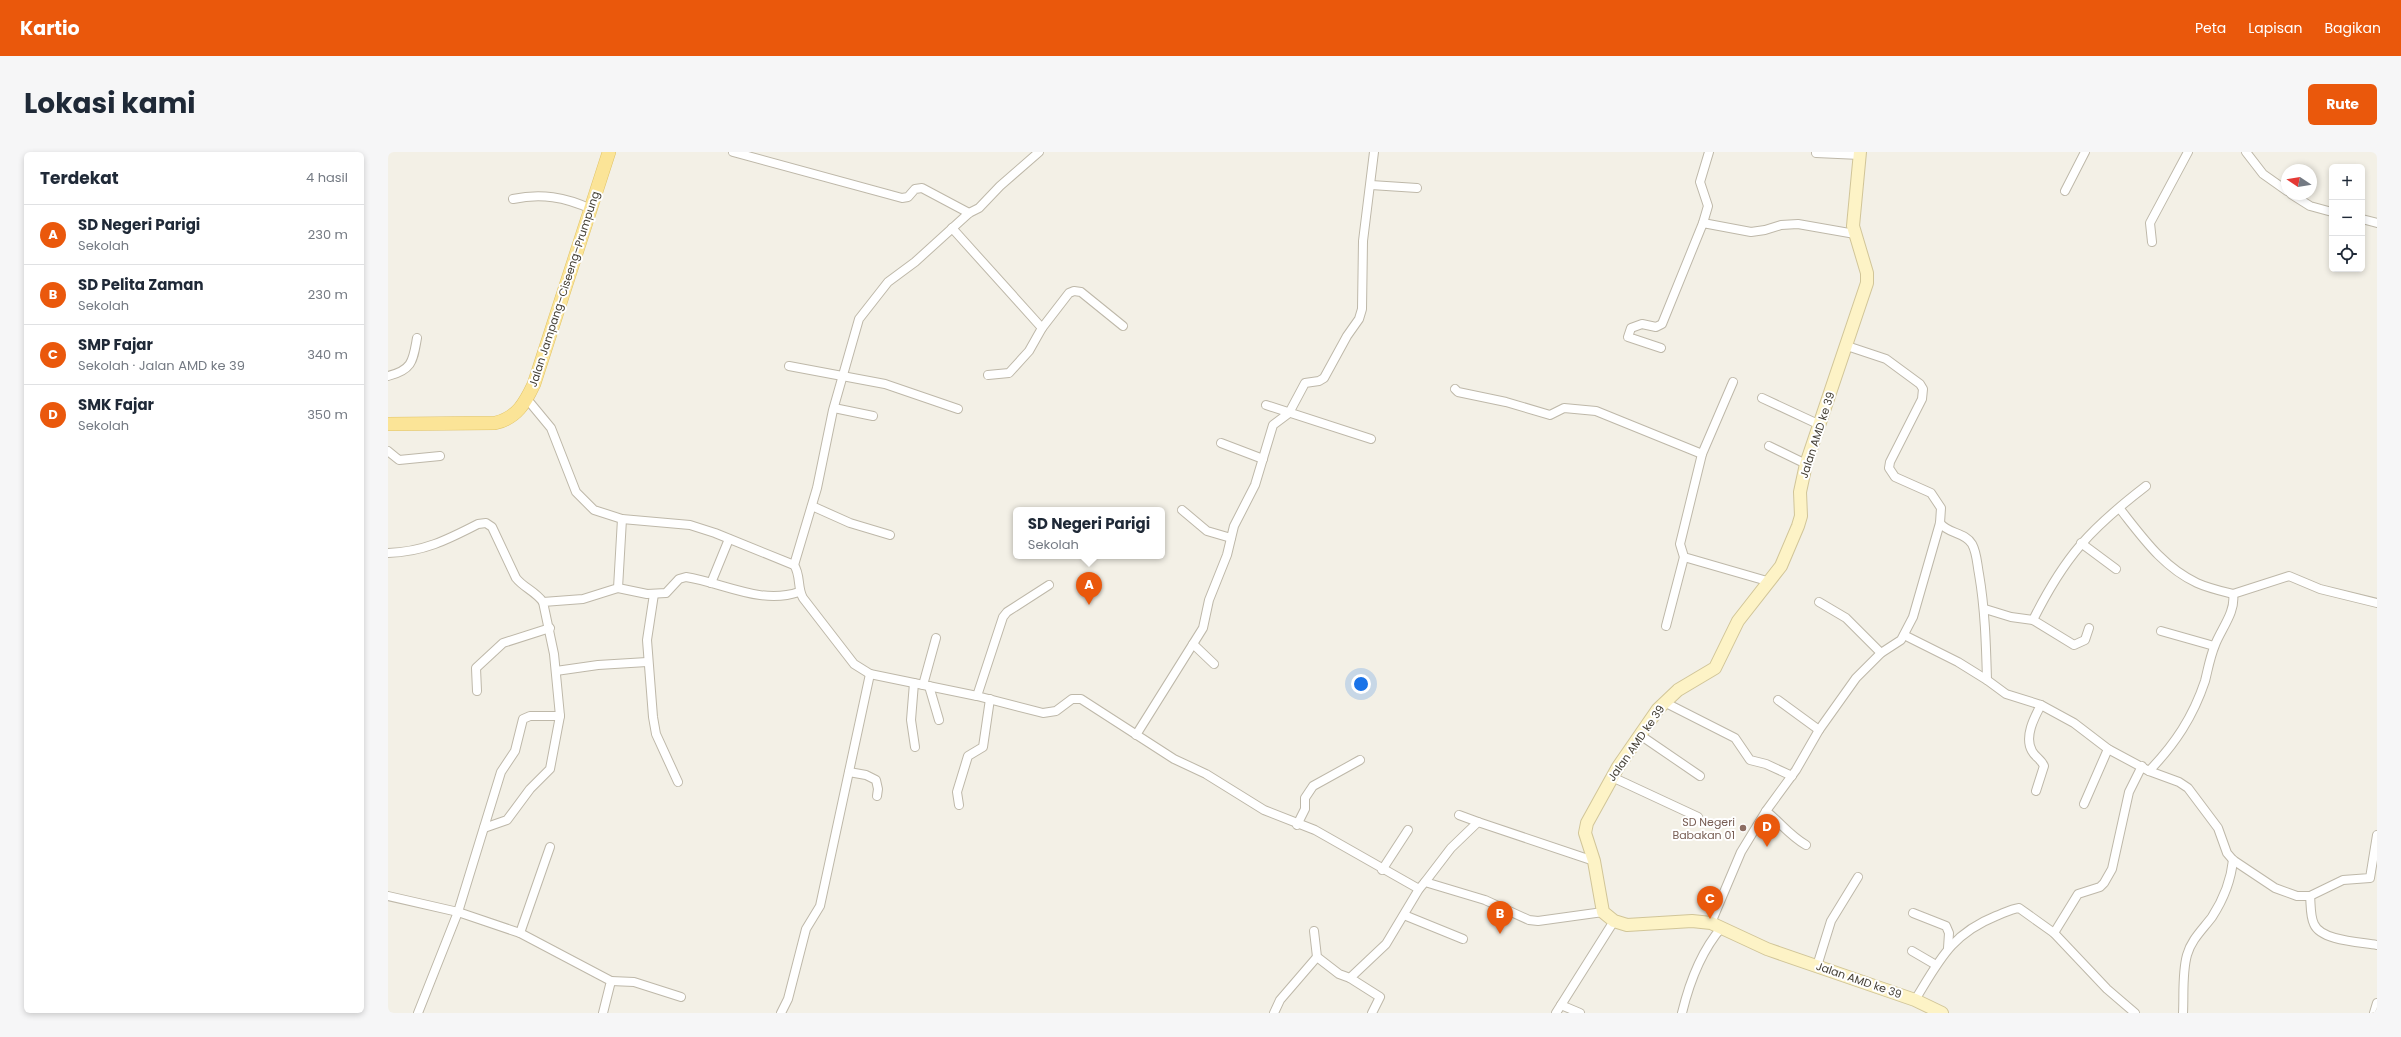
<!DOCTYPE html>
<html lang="id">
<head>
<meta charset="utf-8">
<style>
	:root { --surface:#fff; --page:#f6f6f7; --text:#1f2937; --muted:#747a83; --line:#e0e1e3; --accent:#ea580c }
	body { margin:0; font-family:Poppins,sans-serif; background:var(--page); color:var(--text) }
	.controls { position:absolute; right:12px; top:12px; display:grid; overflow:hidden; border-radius:6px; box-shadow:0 2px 6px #0003 }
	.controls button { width:36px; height:36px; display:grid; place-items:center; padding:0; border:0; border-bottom:1px solid var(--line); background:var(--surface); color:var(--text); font:20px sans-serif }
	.compass { position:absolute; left:1893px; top:12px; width:36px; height:36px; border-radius:50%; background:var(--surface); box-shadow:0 2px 6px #0003; rotate:282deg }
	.you { position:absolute; left:973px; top:532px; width:14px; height:14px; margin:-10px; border:3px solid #fff; border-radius:50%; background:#1a73e8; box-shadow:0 0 0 6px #1a73e833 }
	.badge { display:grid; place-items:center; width:26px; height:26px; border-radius:50%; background:var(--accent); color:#fff; font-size:13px; font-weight:700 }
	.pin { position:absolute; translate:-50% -33px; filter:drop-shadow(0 1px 2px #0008) }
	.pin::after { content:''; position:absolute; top:21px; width:14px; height:12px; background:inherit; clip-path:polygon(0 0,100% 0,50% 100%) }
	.popup { position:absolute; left:625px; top:355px; width:152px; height:52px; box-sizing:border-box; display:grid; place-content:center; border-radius:6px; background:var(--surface); filter:drop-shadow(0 1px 3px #0005); font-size:13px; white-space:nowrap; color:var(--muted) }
	.popup b { font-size:15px; color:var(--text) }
	.popup::after { content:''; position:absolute; left:50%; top:100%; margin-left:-8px; border:8px solid transparent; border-top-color:var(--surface) }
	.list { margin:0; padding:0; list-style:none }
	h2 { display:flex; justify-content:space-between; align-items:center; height:52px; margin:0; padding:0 16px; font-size:17px }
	h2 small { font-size:13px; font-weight:400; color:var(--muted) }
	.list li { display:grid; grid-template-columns:26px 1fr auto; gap:12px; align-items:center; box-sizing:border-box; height:60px; padding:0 16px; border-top:1px solid var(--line) }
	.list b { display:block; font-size:15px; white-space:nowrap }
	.list p { margin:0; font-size:13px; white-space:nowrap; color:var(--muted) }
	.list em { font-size:13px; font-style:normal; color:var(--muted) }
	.icon { flex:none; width:22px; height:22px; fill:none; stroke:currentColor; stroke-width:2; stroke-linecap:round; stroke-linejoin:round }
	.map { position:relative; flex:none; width:1989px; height:861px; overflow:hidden; border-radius:6px }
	header { display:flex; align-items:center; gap:24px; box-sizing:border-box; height:56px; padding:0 20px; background:var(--accent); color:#fff }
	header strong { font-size:19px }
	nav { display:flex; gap:22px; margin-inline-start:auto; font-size:14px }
	.intro { display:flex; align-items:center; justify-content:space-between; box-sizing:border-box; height:96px; padding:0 24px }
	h1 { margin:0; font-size:28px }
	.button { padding:10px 18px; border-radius:6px; background:var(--accent); color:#fff; font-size:14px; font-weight:700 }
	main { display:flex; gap:24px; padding:0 24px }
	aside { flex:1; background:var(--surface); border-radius:6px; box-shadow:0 2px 6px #0003 }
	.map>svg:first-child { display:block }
</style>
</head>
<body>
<header>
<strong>Kartio</strong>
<nav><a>Peta</a><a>Lapisan</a><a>Bagikan</a></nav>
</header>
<div class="intro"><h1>Lokasi kami</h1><a class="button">Rute</a></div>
<main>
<aside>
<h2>Terdekat<small>4 hasil</small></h2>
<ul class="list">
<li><span class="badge">A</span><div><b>SD Negeri Parigi</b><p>Sekolah</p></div><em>230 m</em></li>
<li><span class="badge">B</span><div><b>SD Pelita Zaman</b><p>Sekolah</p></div><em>230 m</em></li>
<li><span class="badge">C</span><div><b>SMP Fajar</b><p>Sekolah · Jalan AMD ke 39</p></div><em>340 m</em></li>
<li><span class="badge">D</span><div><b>SMK Fajar</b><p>Sekolah</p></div><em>350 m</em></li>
</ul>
</aside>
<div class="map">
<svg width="1989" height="861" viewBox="0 0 1989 861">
	<rect width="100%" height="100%" fill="#f3f0e6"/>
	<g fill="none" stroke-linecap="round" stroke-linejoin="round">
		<defs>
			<g id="street">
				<path d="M345 0 514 46 520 45 527 37 534 36 581 61"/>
				<path d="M1858 0 1875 22 1899 39"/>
				<path d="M1428 1 1472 3"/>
				<path d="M983 33 1029 36"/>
				<path d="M1677 39 1697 0"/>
				<path d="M1903 42 1922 54 1944 60"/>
				<path d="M125 47C153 41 177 45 203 57"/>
				<path d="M1974 67 1989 71"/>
				<path d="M1315 71 1320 54 1312 30 1321 0"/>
				<path d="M564 76 654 176 681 141 686 139 693 140 735 174"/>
				<path d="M1764 90 1762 71 1800 0"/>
				<path d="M1273 196 1240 185 1243 176 1254 172 1268 175 1274 172 1315 71 1363 80 1377 78 1393 73 1410 72 1467 82"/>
				<path d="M401 214 497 232 570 257"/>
				<path d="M600 223 621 221 641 199 654 176"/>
				<path d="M0 224C25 218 25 208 29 186"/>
				<path d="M1067 237 1070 240 1118 250 1162 263 1176 256 1208 259 1314 302 1292 392 1296 405 1379 429"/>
				<path d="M1374 246 1432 273"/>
				<path d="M139 247 163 276 188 340 206 358 234 367 302 373 327 381 406 413C413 423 409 436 415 446L466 512 482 522 589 544 655 561 668 559 684 547H693L786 607 818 622 876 658 927 678 1031 737 1037 730 1097 748 1141 768 1150 769 1215 760"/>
				<path d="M878 253 983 287"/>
				<path d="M446 256 485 264"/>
				<path d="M833 291 875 307"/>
				<path d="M1381 294 1418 312"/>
				<path d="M0 299 11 308 52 304"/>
				<path d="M1314 302 1345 230"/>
				<path d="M424 354 462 371 502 383"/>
				<path d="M1732 357C1755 386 1775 415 1809 431 1820 436 1833 439 1845 442 1848 460 1833 477 1827 493 1822 505 1820 517 1817 529 1805 565 1787 592 1761 619"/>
				<path d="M794 358 819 379 843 386"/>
				<path d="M1552 371C1560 382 1577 380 1584 392 1589 401 1589 412 1591 422 1597 457 1598 492 1599 528L1618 542 1653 553 1686 571 1720 597 1761 619 1791 630 1800 636 1830 676 1839 701 1845 708 1887 736 1909 744H1922L1955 728 1982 726 1989 683"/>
				<path d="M1693 391 1728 417"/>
				<path d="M0 401C35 400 59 388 90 372L98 371 104 375 128 426C136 436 147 439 155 450"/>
				<path d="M406 413 429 336 445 258 471 167 500 130 527 110 581 61 591 56 612 34 651 0"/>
				<path d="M323 431 341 387"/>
				<path d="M230 436 259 442 278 441 291 427 298 425C336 431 373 453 411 440"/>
				<path d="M266 442 259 488 265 565 268 582 290 630"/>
				<path d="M1845 442 1901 424 1932 437 1989 451"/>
				<path d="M1431 450 1458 466 1493 501"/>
				<path d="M1597 457 1623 465 1645 468 1686 493 1697 488 1701 476"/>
				<path d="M1645 468C1677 404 1702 377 1758 334"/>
				<path d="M1278 474 1296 405"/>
				<path d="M1773 479 1826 494"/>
				<path d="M1516 483 1570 510 1599 528"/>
				<path d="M805 492 826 512"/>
				<path d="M168 519 210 513 259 510"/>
				<path d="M526 531 523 568 527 595"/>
				<path d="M535 533 548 486"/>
				<path d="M541 534 551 568"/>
				<path d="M89 539 88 516 115 491 162 476"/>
				<path d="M589 544 615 465 619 460 661 433"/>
				<path d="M1390 548 1431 578"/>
				<path d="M1276 550 1347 586 1362 608 1378 612 1404 624"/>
				<path d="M748 583 815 476 821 448 839 403 846 374 867 333 885 273 901 261 917 231 931 229 936 226 959 184 971 167 974 157 975 89 986 0"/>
				<path d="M1252 583 1312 624"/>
				<path d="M461 620 478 623 488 628 490 637 489 644"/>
				<path d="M1224 625 1310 665"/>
				<path d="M1648 639 1656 614C1653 607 1647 605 1644 599 1636 585 1646 566 1653 553"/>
				<path d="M1696 652 1720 597"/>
				<path d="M571 653 569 640 580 604 595 595 602 547"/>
				<path d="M1378 659C1393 671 1401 683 1418 693"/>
				<path d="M1071 663 1090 670"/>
				<path d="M909 673 917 657V646L925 634 972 608"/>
				<path d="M96 676 119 668 142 637 162 617 172 564"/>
				<path d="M994 718 1020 678"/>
				<path d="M1037 730 1063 696 1090 670 1206 709"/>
				<path d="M0 744 70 760 132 781 223 829 215 861"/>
				<path d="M1922 744C1923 753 1922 764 1926 772 1933 789 1973 790 1989 793"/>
				<path d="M1525 761 1558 774 1561 781 1560 796"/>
				<path d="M1016 763 1075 787"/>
				<path d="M1323 771 1353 700 1378 659 1408 618 1431 578 1468 526 1493 501 1513 488 1525 465 1552 371 1553 356 1543 341 1507 325 1501 316 1502 310 1534 247 1535 237 1532 232 1498 207 1459 194"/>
				<path d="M926 779 929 805 951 822 962 826 998 792 1031 737"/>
				<path d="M132 781 162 695"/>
				<path d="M1666 781 1690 742 1712 735 1716 731 1724 717 1741 640 1754 614"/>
				<path d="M1524 799 1548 813"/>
				<path d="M1429 814 1443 769 1470 725"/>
				<path d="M962 826 992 845 984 861"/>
				<path d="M223 829 246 830 293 845"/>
				<path d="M1527 848C1551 809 1563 782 1608 764 1616 761 1623 757 1631 756L1666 781 1719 837 1747 861"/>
				<path d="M1173 853 1192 861"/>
				<path d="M30 861 70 760 113 620 127 599 135 567 142 564H172L166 502 155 450 195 447 230 436 234 367"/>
				<path d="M393 861 400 847 418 777 432 754 482 522"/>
				<path d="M886 861 892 848 929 805"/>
				<path d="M1168 861 1226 769"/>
				<path d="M1294 861C1301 832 1314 798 1334 775"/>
				<path d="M1795 861C1796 842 1794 821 1799 803 1803 788 1815 777 1824 765 1835 748 1843 729 1845 708"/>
				<path d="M1986 861 1989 851"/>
			</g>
			<path id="secondary" d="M1472 0 1465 74 1479 121V131L1418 312 1412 340 1413 364 1410 374 1393 414 1350 469 1327 516 1290 538 1270 557 1230 615 1199 671 1197 681 1206 709 1215 760 1226 769 1239 773 1304 769 1323 771 1379 797 1527 848 1554 861"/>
			<path id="primary" d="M0 272 107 271C129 266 137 251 146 232L221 0"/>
		</defs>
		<!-- street casing -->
		<use href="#street" stroke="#beb8a9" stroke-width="10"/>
		<!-- secondary casing -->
		<use href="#secondary" stroke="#d1c598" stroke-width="14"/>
		<!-- primary casing -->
		<use href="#primary" stroke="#e0c367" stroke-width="14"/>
		<!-- street -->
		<use href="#street" stroke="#fff" stroke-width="8"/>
		<!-- secondary -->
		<use href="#secondary" stroke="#fdf3c6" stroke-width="12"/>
		<!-- primary -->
		<use href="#primary" stroke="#fbe497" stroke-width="13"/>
	</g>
	<!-- markers -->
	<circle fill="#8d6e63" stroke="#fff" stroke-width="1.5" cx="1355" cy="676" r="4"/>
	<g text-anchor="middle" stroke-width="4" stroke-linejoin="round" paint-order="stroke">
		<!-- street labels -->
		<g font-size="11" fill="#454036" stroke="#fff">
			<text transform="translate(176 137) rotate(-72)" y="4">Jalan Jampang–Ciseeng–Prumpung</text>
			<text transform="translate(1429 283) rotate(-72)" y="4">Jalan AMD ke 39</text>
			<text transform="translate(1248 591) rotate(-55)" y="4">Jalan AMD ke 39</text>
			<text transform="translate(1471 828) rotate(19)" y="4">Jalan AMD ke 39</text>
		</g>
		<!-- education labels -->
		<g font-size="11" fill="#785e54" stroke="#fff" text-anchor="end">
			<text x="1347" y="674">SD Negeri<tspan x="1347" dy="13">Babakan 01</tspan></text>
		</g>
	</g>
</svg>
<div class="controls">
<button>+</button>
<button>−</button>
<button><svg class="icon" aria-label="locate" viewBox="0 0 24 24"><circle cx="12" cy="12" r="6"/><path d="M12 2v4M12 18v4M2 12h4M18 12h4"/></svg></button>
</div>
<svg class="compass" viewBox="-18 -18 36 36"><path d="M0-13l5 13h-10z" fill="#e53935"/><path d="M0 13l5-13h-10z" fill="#747a83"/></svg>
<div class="you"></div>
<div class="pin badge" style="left:701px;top:453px">A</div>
<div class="popup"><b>SD Negeri Parigi</b>Sekolah</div>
<div class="pin badge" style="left:1112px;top:782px">B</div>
<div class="pin badge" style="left:1322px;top:767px">C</div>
<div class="pin badge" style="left:1379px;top:695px">D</div>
</div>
</main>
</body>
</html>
